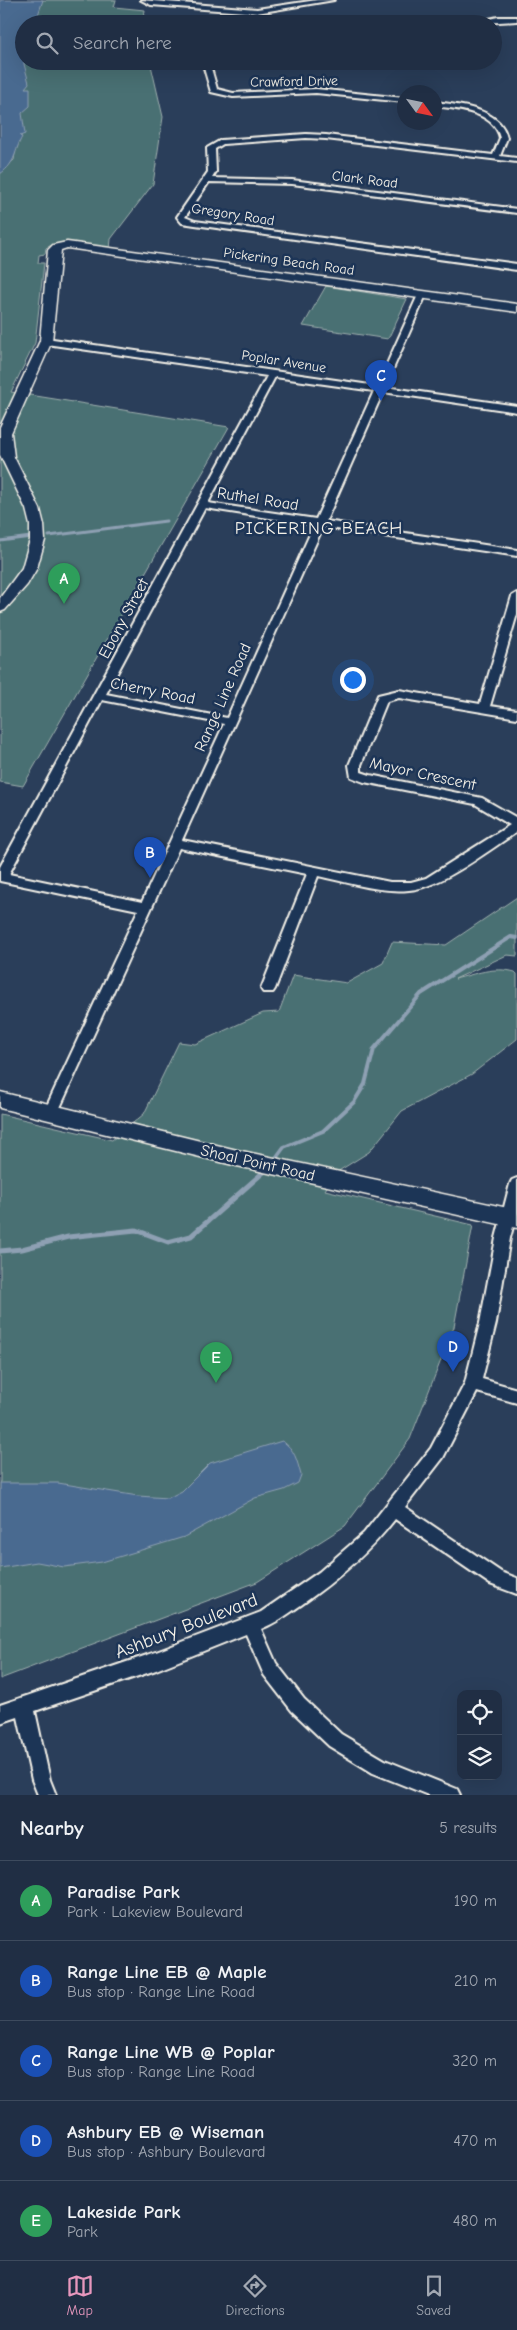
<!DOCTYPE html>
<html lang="en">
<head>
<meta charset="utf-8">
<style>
	:root { --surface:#202e44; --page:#2d3a4f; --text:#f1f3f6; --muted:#a2a8b2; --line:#3d4a5d; --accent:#e797bd }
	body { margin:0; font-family:"Comic Neue",sans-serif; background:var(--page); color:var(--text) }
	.controls { position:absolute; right:15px; bottom:15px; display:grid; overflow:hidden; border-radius:10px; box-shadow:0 5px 20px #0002 }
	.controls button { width:45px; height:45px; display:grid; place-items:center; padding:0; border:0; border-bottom:1px solid var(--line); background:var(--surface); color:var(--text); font:25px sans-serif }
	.compass { position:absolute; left:397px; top:85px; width:45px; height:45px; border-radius:50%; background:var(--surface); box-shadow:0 5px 20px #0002; rotate:123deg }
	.you { position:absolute; left:352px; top:679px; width:18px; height:18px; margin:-12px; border:4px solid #fff; border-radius:50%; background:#1a73e8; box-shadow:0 0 0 8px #1a73e833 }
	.badge { display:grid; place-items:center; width:32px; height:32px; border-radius:50%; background:var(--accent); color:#fff; font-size:16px; font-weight:700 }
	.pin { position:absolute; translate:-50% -41px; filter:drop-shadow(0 1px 2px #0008) }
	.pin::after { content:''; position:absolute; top:26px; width:18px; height:15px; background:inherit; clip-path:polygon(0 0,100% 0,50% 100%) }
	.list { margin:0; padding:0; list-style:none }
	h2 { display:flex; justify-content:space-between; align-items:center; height:65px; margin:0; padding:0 20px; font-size:21px }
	h2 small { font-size:16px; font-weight:400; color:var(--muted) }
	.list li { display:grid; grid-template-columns:32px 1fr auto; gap:15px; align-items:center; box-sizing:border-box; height:80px; padding:0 20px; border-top:1px solid var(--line) }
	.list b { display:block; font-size:19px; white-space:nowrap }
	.list p { margin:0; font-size:16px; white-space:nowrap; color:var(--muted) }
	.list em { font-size:16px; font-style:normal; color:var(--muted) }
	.icon { flex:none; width:28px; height:28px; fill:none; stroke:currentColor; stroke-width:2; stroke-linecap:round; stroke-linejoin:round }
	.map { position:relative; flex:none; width:517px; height:1795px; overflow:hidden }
	.search { position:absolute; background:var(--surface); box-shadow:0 5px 20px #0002; left:15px; right:15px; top:15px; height:55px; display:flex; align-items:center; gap:12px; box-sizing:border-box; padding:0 18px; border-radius:28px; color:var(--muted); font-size:19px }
	.sheet { height:465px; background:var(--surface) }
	nav { display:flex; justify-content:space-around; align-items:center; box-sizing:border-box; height:70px; border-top:1px solid var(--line); background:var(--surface); font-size:14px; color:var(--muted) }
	nav a { display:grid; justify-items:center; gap:2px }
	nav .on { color:var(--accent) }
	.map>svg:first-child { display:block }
</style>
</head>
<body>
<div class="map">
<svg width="517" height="1795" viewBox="0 0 517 1795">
	<rect width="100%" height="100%" fill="#2a3e5a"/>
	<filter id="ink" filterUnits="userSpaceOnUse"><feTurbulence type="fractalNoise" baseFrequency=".02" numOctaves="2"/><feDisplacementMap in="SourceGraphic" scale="10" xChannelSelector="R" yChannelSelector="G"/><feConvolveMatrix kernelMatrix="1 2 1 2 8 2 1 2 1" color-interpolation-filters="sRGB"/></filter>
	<g filter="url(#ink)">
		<!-- green -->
		<g fill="#4a7073" stroke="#9fb0ae">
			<path d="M41 0H116L114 7 145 10 143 24H31Z"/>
			<path d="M24 61H150L163 117 153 184 111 239 110 249C90 246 64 237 46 248L45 254 39 255 38 263H44L35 343 11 392 229 427 23 786 0 782V171L14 160 20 118Z"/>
			<path d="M326 286 407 299 388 339 303 326Z"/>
			<path d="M517 897V956L507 955 455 979C475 974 494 966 515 972L517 974V1039L472 1074 402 1111 369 1152 337 1172 325 1190 473 1225 454 1327 410 1439 345 1526 257 1582 0 1679V1114L112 1140 144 1114 179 1042 195 1044 263 1013 279 1012 293 975 347 983 383 963 392 942 446 945Z"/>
		</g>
		<!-- water -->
		<g fill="#4a6a90" stroke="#8ea0b3">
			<path d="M0 0H43L35 24H24V64L29 83 25 88H30V106L22 113 25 134 20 136 22 137C14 151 17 162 0 174Z"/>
			<path d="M282 1441C295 1449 297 1461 301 1475L298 1483 284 1490 255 1498 184 1537 102 1562 64 1567 37 1562 0 1568V1483H58L138 1496 168 1498 182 1491 210 1463Z"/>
		</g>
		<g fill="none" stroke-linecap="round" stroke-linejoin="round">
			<!-- stream-far2 -->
			<g stroke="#8ea0b3" stroke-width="3">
				<path d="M49 536 166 521"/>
				<path d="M0 541 31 537"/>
			</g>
			<!-- stream-far1 -->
			<path stroke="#8ea0b3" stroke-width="4" d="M273 1162 284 1147 323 1131 354 1102 365 1084 374 1049 421 994 511 937 517 938"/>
			<!-- stream -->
			<path stroke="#8ea0b3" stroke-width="5" d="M0 1251 22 1249 68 1237 136 1230 168 1242 191 1236 267 1169"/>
			<defs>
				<g id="street">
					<path d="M141 0 257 9 317 0H334L257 13 151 5Z"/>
					<path d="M498 17H517V21L466 24Z"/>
					<path d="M202 61H209L217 89 233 93 316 89 404 98V102L316 93 233 97 211 92Z"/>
					<path d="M434 102C459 105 501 108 507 138L500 156 517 158V162L326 139 306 138 223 144 215 149 216 172 212 178 292 180 517 209V213L292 184 209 182 185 217 195 221 517 264V270L195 225 182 223 177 217 208 172 207 148 221 140 306 134 326 135 493 155 500 138C494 111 457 109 434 106Z"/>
					<path d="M422 292 426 295 385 387 517 406V412L383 392 326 521 517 550V556L323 527 182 840 390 882H411L426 878 510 825 475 804 364 782 351 777 349 765 378 695 399 690 480 704 512 596 517 593V614L490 706 517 710V718L399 698 387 701 361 765V772L370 775 482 798 517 818V832C490 849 441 888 409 890 380 893 347 882 318 876L275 989 273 992H263L261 989 307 874 179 848 58 1112 56 1116 51 1118 46 1116 44 1112 138 910 0 881V867L267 376 46 344 42 341 46 338 377 386 418 295ZM275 377 374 391 316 519 208 503ZM205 508 314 525 227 718 106 694ZM102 700 224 724 142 902 9 874Z"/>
					<path d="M517 1178V1212L510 1238 496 1323 482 1379 517 1389V1403L477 1392 443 1458 405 1507 501 1572 517 1578V1594L490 1584 395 1519C368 1554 337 1580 301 1605 288 1614 276 1623 261 1629L276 1663 304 1699 341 1734 385 1760 457 1789 460 1795H428L373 1773 329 1746 292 1711 264 1675 246 1634 156 1670 35 1711 50 1780 56 1795H38L32 1780 18 1717 0 1723V1705L156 1652 261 1612 319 1572 364 1533 431 1448 465 1383 480 1323 496 1238 510 1184 512 1180Z"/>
				</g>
				<g id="secondary">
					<path d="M67 242 517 304V312L67 248 61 250 52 341 11 433 14 457 40 509 44 525 45 540 37 568 27 585 5 610 0 612V598L22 568 30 540V525L26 509 0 455V427L40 341 48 250 53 245Z"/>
					<path d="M0 1092 237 1150 517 1210V1228L237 1166 0 1108Z"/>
				</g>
			</defs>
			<!-- street casing -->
			<use href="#street" stroke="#f4f1e8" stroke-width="4"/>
			<!-- secondary casing -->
			<use href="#secondary" stroke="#f4f1e8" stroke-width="3"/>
			<!-- street -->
			<use href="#street" fill="#1d3557" fill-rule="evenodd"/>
			<!-- secondary -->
			<use href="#secondary" fill="#1d3557" fill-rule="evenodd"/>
		</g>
	</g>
	<g text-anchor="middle" stroke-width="5" stroke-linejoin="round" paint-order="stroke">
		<!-- far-street labels -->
		<g font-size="14" fill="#f4f1e8" stroke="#1d3557">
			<text transform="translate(294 81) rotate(-1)" y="5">Crawford Drive</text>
			<text transform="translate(365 179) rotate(7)" y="5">Clark Road</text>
			<text transform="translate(233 214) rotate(9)" y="5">Gregory Road</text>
			<text transform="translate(289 261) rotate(8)" y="5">Pickering Beach Road</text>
			<text transform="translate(284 361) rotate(9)" y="5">Poplar Avenue</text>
		</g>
		<!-- street labels -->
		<g font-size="16" fill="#f4f1e8" stroke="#1d3557">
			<text transform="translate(258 498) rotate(9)" y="6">Ruthel Road</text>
			<text transform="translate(123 618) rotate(-62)" y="6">Ebony Street</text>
			<text transform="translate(153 690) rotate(11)" y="6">Cherry Road</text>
			<text transform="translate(222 697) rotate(-66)" y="6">Range Line Road</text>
			<text transform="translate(423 773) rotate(12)" y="6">Mayor Crescent</text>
			<text transform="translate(258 1162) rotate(13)" y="6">Shoal Point Road</text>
		</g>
		<!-- neighbourhood labels -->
		<g font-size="18" letter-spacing="1" fill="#f4f1e8" stroke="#1d3557">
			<text x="319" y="534">PICKERING BEACH</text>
		</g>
		<!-- near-street labels -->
		<g font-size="19" fill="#f4f1e8" stroke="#1d3557">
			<text transform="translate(186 1625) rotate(-21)" y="7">Ashbury Boulevard</text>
		</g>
	</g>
</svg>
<div class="controls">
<button><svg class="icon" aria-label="locate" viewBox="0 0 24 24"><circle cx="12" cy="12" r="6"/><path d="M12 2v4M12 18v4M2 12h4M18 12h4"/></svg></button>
<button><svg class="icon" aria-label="layers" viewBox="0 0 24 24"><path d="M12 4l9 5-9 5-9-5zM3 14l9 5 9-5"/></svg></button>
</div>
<svg class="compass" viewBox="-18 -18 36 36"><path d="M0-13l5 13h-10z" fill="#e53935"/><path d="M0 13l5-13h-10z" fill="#a2a8b2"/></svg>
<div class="you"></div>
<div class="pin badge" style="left:64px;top:604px;background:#2e9e5b">A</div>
<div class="pin badge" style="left:150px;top:878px;background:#1a4fb4">B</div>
<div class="pin badge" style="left:381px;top:401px;background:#1a4fb4">C</div>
<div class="pin badge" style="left:453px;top:1372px;background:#1a4fb4">D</div>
<div class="pin badge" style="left:216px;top:1383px;background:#2e9e5b">E</div>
<div class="search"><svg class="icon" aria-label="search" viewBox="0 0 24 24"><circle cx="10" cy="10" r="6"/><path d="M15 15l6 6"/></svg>Search here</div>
</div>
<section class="sheet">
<h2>Nearby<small>5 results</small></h2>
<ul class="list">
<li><span class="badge" style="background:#2e9e5b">A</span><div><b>Paradise Park</b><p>Park · Lakeview Boulevard</p></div><em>190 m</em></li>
<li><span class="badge" style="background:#1a4fb4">B</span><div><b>Range Line EB @ Maple</b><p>Bus stop · Range Line Road</p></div><em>210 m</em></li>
<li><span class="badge" style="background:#1a4fb4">C</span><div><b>Range Line WB @ Poplar</b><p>Bus stop · Range Line Road</p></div><em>320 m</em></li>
<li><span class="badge" style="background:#1a4fb4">D</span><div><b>Ashbury EB @ Wiseman</b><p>Bus stop · Ashbury Boulevard</p></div><em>470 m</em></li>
<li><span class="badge" style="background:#2e9e5b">E</span><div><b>Lakeside Park</b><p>Park</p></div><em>480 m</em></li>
</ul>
</section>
<nav>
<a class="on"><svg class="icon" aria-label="map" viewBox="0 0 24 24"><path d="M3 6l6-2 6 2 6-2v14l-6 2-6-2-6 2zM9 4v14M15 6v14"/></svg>Map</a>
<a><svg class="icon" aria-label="directions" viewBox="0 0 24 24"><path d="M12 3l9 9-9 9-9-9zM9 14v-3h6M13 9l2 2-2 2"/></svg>Directions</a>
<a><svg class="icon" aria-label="saved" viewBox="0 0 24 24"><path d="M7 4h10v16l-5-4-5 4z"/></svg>Saved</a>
</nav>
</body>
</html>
